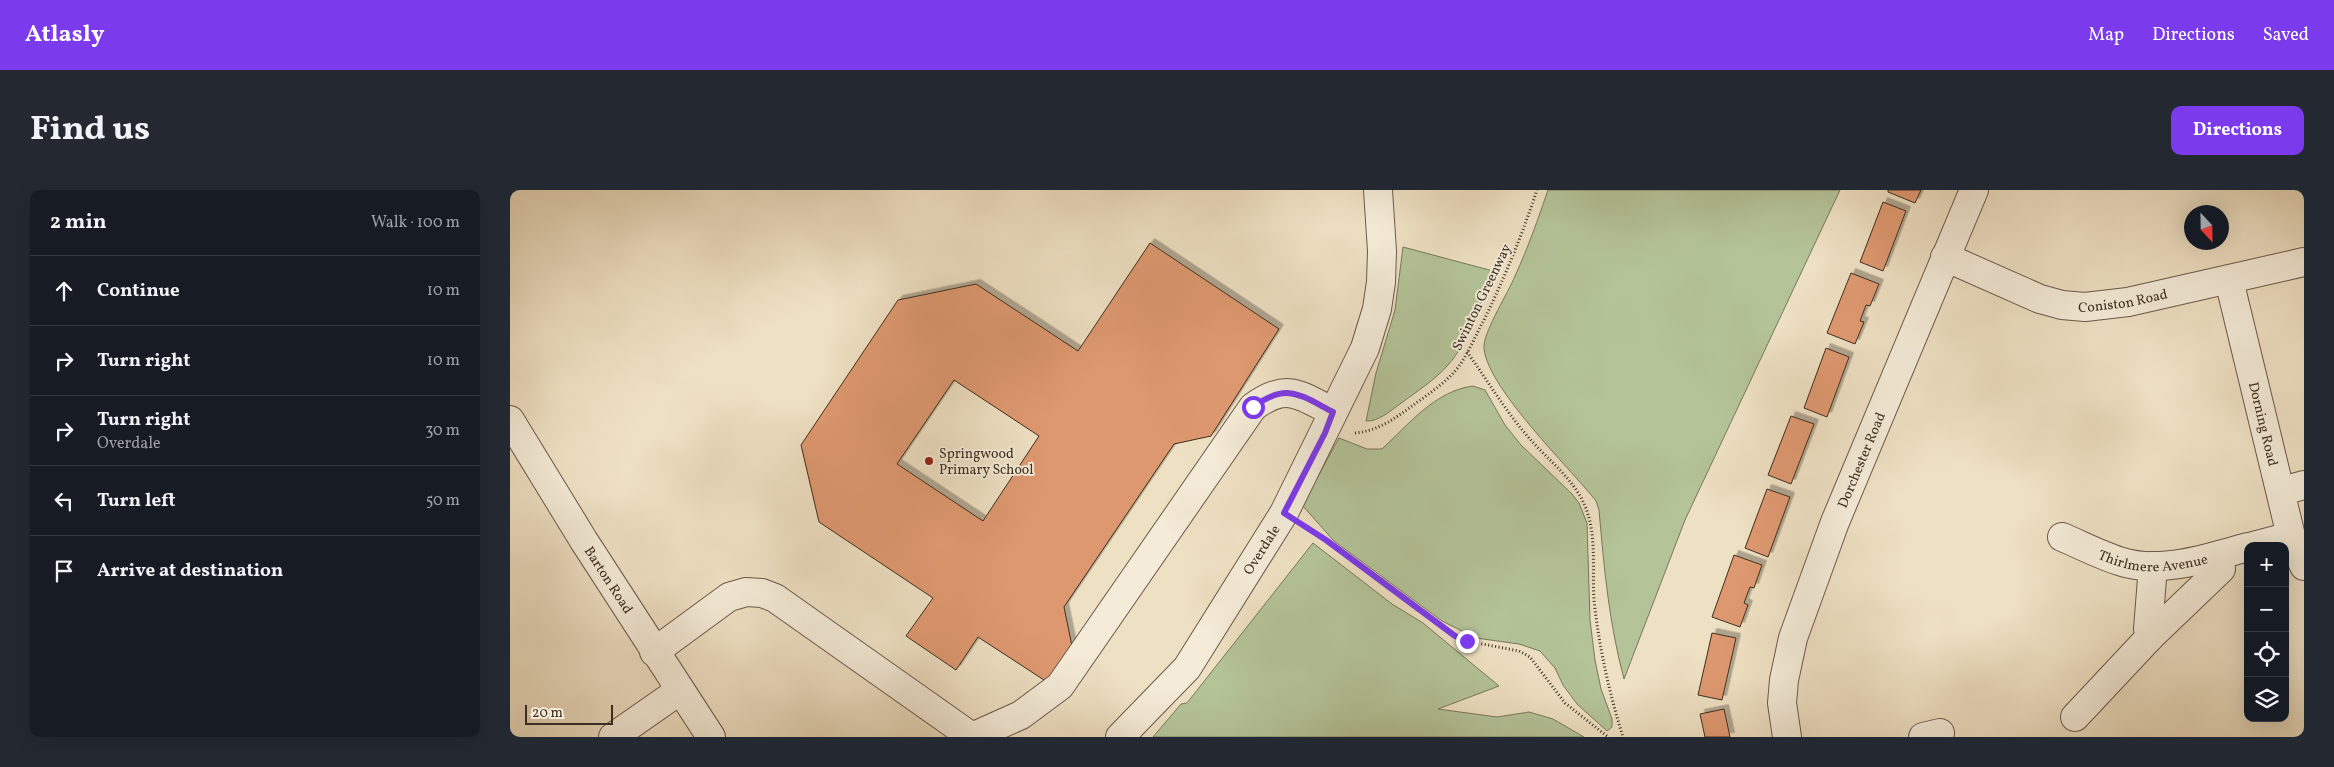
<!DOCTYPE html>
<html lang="en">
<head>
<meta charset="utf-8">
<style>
	:root { --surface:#171b24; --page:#242831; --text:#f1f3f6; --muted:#9ea1a6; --line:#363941; --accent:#7c3aed }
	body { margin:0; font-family:Vollkorn,serif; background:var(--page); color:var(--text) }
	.controls { position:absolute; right:15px; bottom:15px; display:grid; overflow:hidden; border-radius:10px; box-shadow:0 5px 20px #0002 }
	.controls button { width:45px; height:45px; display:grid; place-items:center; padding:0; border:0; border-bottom:1px solid var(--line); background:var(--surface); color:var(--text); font:25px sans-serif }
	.compass { position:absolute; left:1674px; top:15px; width:45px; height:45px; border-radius:50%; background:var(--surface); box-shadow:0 5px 20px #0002; rotate:158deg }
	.scale { position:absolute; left:15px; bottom:12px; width:88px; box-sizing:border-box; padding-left:5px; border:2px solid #3e2e21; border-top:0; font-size:14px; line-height:18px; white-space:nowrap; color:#3e2e21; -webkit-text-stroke:4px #f4ebd8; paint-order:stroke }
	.stop { position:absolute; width:15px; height:15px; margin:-11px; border:4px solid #7c3aed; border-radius:50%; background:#fff }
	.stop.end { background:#7c3aed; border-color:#fff; box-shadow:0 1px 5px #0008 }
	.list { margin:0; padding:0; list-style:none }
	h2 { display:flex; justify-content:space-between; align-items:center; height:65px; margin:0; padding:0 20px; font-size:21px }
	h2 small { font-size:16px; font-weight:400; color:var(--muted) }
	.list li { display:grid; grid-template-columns:32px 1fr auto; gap:15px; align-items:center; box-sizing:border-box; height:70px; padding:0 20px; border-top:1px solid var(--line) }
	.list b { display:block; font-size:19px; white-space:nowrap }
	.list p { margin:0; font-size:16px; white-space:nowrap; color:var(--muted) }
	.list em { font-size:16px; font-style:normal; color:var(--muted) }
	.icon { flex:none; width:28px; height:28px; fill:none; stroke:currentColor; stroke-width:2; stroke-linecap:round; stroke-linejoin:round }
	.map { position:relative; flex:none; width:1794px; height:547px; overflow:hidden; border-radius:10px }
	header { display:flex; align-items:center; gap:30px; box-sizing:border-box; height:70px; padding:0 25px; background:var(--accent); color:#fff }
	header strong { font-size:24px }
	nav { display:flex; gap:28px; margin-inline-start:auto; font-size:18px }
	.intro { display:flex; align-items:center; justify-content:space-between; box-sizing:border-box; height:120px; padding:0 30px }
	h1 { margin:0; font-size:35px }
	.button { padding:12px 22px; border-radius:10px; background:var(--accent); color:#fff; font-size:18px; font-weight:700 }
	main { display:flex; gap:30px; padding:0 30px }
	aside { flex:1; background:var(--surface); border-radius:10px; box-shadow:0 5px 20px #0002 }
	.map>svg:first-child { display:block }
</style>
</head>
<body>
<header>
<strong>Atlasly</strong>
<nav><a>Map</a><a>Directions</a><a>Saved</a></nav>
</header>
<div class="intro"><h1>Find us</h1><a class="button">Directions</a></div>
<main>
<aside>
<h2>2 min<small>Walk · 100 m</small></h2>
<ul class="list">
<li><svg class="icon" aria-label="ahead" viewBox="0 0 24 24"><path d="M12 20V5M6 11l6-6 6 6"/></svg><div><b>Continue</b></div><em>10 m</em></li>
<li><svg class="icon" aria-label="right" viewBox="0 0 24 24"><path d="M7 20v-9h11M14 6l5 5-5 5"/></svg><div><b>Turn right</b></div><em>10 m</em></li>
<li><svg class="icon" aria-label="right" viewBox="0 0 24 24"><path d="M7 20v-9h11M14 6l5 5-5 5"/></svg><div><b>Turn right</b><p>Overdale</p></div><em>30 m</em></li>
<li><svg class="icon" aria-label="left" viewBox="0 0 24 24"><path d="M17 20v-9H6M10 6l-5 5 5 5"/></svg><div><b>Turn left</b></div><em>50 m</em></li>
<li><svg class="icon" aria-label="arrive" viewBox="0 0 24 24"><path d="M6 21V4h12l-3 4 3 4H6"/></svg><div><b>Arrive at destination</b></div></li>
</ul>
</aside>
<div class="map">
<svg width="1794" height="547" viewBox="0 0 1794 547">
	<defs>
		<filter id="shadow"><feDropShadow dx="4.5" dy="-4.5" stdDeviation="0" flood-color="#0004"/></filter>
	</defs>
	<rect width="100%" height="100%" fill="#eee0c3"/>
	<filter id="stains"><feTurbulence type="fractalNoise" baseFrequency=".004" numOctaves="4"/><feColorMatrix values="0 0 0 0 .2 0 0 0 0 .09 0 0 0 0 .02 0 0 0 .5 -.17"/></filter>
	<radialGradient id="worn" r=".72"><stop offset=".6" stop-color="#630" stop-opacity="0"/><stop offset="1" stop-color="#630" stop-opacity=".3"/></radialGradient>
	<!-- green -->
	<g fill="#b4c398" stroke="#79785c">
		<path d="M1038 0H1330L1175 330 1114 489C1099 433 1094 378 1089 320L1086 311C1061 279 972 193 974 155 976 138 998 103 1005 86 1018 58 1028 29 1038 0Z"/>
		<path d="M893 57 983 81C971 110 959 152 938 175 925 190 906 202 890 214 880 221 868 232 856 231L866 183 885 120Z"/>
		<path d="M963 196 975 200 995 235 1011 255 1062 304 1069 313 1077 333 1080 430 1085 470 1091 499 1102 529V537L1097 541 1067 514 1053 495 1045 478 1030 461 1009 454 966 448 932 431 824 351 792 315 829 248 857 259H872C899 234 925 201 963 196Z"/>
		<path d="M803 353 882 414 913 433 989 496 928 519 987 527 1019 522 1043 529 1074 547H643L671 514 677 513Z"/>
	</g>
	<!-- building -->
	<g fill="#de9870" stroke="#3e2e21" fill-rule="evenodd" filter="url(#shadow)">
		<path d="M1378 0H1411L1405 13 1378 2Z"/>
		<path d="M1373 12 1396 21 1373 81 1350 72Z"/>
		<path d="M640 53 769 139 701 246 664 254 554 417 562 456 537 492 468 447 446 480 396 446 423 408 309 332 291 255 388 110 466 94 568 161ZM444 190 529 246 473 331 387 274Z"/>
		<path d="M1341 83 1369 94 1360 116 1356 115 1350 131 1354 132 1345 154 1317 143Z"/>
		<path d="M1316 158 1339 167 1317 227 1294 218Z"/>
		<path d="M1281 226 1304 234 1281 294 1258 285Z"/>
		<path d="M1257 299 1280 307 1258 367 1235 358Z"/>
		<path d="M1224 365 1252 375 1244 398 1240 397 1234 413 1238 415 1230 437 1202 427Z"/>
		<path d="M1202 443 1226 448 1212 510 1188 505Z"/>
		<path d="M1214 519 1220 547H1195L1190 524Z"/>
	</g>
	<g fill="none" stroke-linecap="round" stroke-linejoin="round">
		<defs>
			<g id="minor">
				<path id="s1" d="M1435 67 1530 109 1552 115 1575 117 1618 112 1794 72"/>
				<path id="s2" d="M1719 90 1781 346 1794 376"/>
				<path id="s3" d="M0 230 74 351 201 547"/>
				<path d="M1772 301 1794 295"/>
				<path id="s4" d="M1552 347C1571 355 1590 365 1609 371 1650 385 1697 368 1738 357"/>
				<path d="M1743 356 1781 346"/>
				<path d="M1640 447 1638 439 1643 376"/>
				<path d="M144 462 219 407 236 402 252 403 265 408 462 547"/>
				<path d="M1565 527 1640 447 1711 379 1709 365"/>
				<path d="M103 547 169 501"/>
				<path d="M462 547 511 525 550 496 743 217C777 192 790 205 823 222"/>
				<path id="s5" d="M610 547 677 478 774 323 855 158 867 119 871 92 872 61 868 0"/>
				<path id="s6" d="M1277 547 1272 513 1274 490 1283 448 1325 332 1464 0"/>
				<path d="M1413 547 1430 543"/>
			</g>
		</defs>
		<!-- minor casing -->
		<use href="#minor" stroke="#6a5a4a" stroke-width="30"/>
		<!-- path -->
		<g stroke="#3e2e21" stroke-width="3" stroke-dasharray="1 2.5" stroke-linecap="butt">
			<path d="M957 162C978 191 996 222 1020 249 1038 270 1064 289 1075 316 1087 345 1082 378 1084 410 1089 457 1099 502 1113 547"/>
			<path d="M845 243C868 241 884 229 902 216 917 205 934 194 946 180 958 165 965 146 974 130 995 87 1012 45 1027 0"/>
			<path d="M798 338 945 446 957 451 1009 461 1020 467 1055 513 1098 547"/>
		</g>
		<!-- minor -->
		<use href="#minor" stroke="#f4ebd8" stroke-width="28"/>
	</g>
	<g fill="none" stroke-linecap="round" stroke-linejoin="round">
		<!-- route -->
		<path stroke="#7c3aed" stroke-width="6" d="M743 217C777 192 790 205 823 222L815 243 774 323 816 350 945 446 957 451"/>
	</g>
	<!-- markers -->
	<circle fill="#8f2418" stroke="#f4ebd8" stroke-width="2" cx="419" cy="271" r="5"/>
	<g text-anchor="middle" stroke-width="4" stroke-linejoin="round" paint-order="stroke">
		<!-- street labels -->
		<g font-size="14" fill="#3e2e21" stroke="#f4ebd8">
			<text transform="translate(971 107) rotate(-64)" y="5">Swinton Greenway</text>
			<text dy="5" stroke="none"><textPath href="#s1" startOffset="188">Coniston Road</textPath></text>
			<text dy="5" stroke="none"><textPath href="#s2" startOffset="148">Dorning Road</textPath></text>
			<text dy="5" stroke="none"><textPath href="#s6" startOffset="291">Dorchester Road</textPath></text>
			<text dy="5" stroke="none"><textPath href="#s5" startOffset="236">Overdale</textPath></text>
			<text dy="5" stroke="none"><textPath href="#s4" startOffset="96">Thirlmere Avenue</textPath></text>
			<text dy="5" stroke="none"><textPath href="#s3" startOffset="188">Barton Road</textPath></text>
		</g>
		<!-- poi labels -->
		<g font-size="14" fill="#3e2e21" stroke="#f4ebd8" text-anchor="start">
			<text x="429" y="268">Springwood<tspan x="429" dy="16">Primary School</tspan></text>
		</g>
	</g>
	<rect width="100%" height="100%" filter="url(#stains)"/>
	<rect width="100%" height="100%" fill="url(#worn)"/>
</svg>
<div class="controls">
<button>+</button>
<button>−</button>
<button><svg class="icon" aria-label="locate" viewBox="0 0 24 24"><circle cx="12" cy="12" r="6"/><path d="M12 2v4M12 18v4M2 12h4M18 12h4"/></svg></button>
<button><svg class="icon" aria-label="layers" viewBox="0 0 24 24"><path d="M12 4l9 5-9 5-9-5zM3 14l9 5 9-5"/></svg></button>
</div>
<svg class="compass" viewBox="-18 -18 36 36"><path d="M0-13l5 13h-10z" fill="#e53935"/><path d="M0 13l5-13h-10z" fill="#9ea1a6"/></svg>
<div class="scale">20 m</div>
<div class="stop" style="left:743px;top:217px"></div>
<div class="stop end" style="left:957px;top:451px"></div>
</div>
</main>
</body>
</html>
